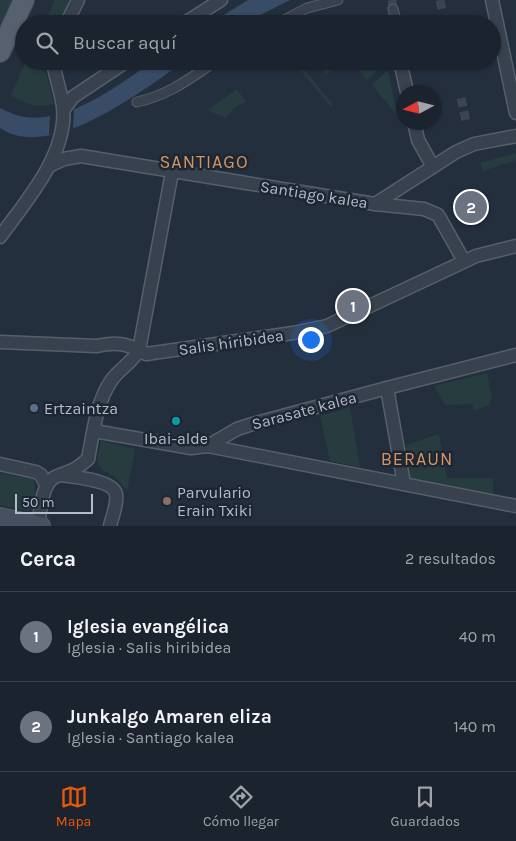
<!DOCTYPE html>
<html lang="es">
<head>
<meta charset="utf-8">
<style>
	:root { --surface:#1b232e; --page:#282f3a; --text:#f1f3f6; --muted:#a0a4aa; --line:#39404a; --accent:#ea580c }
	body { margin:0; font-family:Karla,sans-serif; background:var(--page); color:var(--text) }
	.compass { position:absolute; left:396px; top:85px; width:45px; height:45px; border-radius:50%; background:var(--surface); box-shadow:0 1px 4px #0004; rotate:263deg }
	.scale { position:absolute; left:15px; bottom:12px; width:78px; box-sizing:border-box; padding-left:5px; border:2px solid #b4bcc9; border-top:0; font-size:14px; line-height:18px; white-space:nowrap; color:#b4bcc9; -webkit-text-stroke:4px #1d2633; paint-order:stroke }
	.you { position:absolute; left:310px; top:339px; width:18px; height:18px; margin:-12px; border:4px solid #fff; border-radius:50%; background:#1a73e8; box-shadow:0 0 0 8px #1a73e833 }
	.badge { display:grid; place-items:center; width:32px; height:32px; border-radius:50%; background:var(--accent); color:#fff; font-size:16px; font-weight:700 }
	.pin { position:absolute; translate:-50% -50%; border:2px solid #fff; box-shadow:0 1px 5px #0006 }
	.list { margin:0; padding:0; list-style:none }
	h2 { display:flex; justify-content:space-between; align-items:center; height:65px; margin:0; padding:0 20px; font-size:21px }
	h2 small { font-size:16px; font-weight:400; color:var(--muted) }
	.list li { display:grid; grid-template-columns:32px 1fr auto; gap:15px; align-items:center; box-sizing:border-box; height:90px; padding:0 20px; border-top:1px solid var(--line) }
	.list b { display:block; font-size:19px; white-space:nowrap }
	.list p { margin:0; font-size:16px; white-space:nowrap; color:var(--muted) }
	.list em { font-size:16px; font-style:normal; color:var(--muted) }
	.icon { flex:none; width:28px; height:28px; fill:none; stroke:currentColor; stroke-width:2; stroke-linecap:round; stroke-linejoin:round }
	.map { position:relative; flex:none; width:516px; height:526px; overflow:hidden }
	.search { position:absolute; background:var(--surface); box-shadow:0 1px 4px #0004; left:15px; right:15px; top:15px; height:55px; display:flex; align-items:center; gap:12px; box-sizing:border-box; padding:0 18px; border-radius:28px; color:var(--muted); font-size:19px }
	.sheet { height:245px; background:var(--surface) }
	nav { display:flex; justify-content:space-around; align-items:center; box-sizing:border-box; height:70px; border-top:1px solid var(--line); background:var(--surface); font-size:14px; color:var(--muted) }
	nav a { display:grid; justify-items:center; gap:2px }
	nav .on { color:var(--accent) }
	.map>svg:first-child { display:block }
</style>
</head>
<body>
<div class="map">
<svg width="516" height="526" viewBox="0 0 516 526">
	<rect width="100%" height="100%" fill="#242f3e"/>
	<!-- green -->
	<g fill="#263c3f">
		<path d="M0 0H13L0 26Z"/>
		<path d="M55 0H69L58 24H44Z"/>
		<path d="M26 61H43L54 104C35 108 27 105 11 95Z"/>
		<path d="M293 61H297L333 105 331 107Z"/>
		<path d="M315 61H342L326 75Z"/>
		<path d="M351 61H387V62L367 80Z"/>
		<path d="M388 70 397 115 372 85Z"/>
		<path d="M237 89 246 102C237 105 232 109 226 118L207 110Z"/>
		<path d="M516 153V160L483 171 480 163Z"/>
		<path d="M487 373 492 397 489 405 474 411 472 404 445 405 434 386Z"/>
		<path d="M350 407 360 467 330 461 320 416Z"/>
		<path d="M439 434 447 478H493V497L408 482 403 453 406 445Z"/>
		<path d="M101 441 135 449 127 491 115 477 102 470 97 460Z"/>
		<path d="M0 473 33 479C37 490 36 503 28 511L0 505Z"/>
	</g>
	<!-- water -->
	<g fill="#394c67">
		<path d="M248 0H290L242 24H209Z"/>
		<path d="M153 61H185C144 89 51 163 0 128V108C8 112 17 116 25 117 70 123 119 85 153 61Z"/>
	</g>
	<!-- pier -->
	<path fill="#242f3e" d="M74 108 73 130 49 135 50 114Z"/>
	<g fill="none" stroke-linecap="round" stroke-linejoin="round">
		<!-- pedestrian-tunnel -->
		<g stroke="#3a4453" stroke-width="9" stroke-dasharray="9 4.5" stroke-linecap="butt">
			<path d="M392 0 393 9"/>
			<path d="M440 0 442 9"/>
			<path d="M414 63 421 61"/>
			<path d="M461 98 466 121"/>
		</g>
		<defs>
			<g id="pedestrian">
				<path d="M393 9 397 24"/>
				<path d="M277 24 307 8 338 0"/>
				<path d="M137 102C169 95 189 79 216 61"/>
			</g>
			<g id="minor">
				<path d="M492 0 516 113"/>
				<path d="M66 24 78 0"/>
				<path d="M183 24 221 0"/>
				<path d="M400 61 407 92"/>
				<path d="M64 109 73 97 127 61"/>
				<path d="M414 122 418 140 433 167"/>
				<path d="M49 166 64 159 81 156 375 204 424 209 438 215 464 261"/>
				<path d="M375 204 456 152 474 144 516 136"/>
				<path d="M0 237C26 201 68 154 63 107 61 91 55 77 53 61"/>
				<path d="M0 342 97 346C116 341 129 344 146 354L293 333 327 326 476 256 516 246"/>
				<path d="M387 388 404 484"/>
				<path d="M94 431 191 448 208 446 237 429 256 423 387 388 516 355"/>
				<path d="M208 446 516 506"/>
				<path d="M88 459C93 434 96 403 111 381 119 369 132 363 139 350L172 172"/>
				<path d="M0 464 36 472 41 475 46 485"/>
				<path d="M61 475C74 477 113 480 116 494 118 504 112 517 110 526"/>
				<path d="M38 525C41 511 41 482 57 476 73 470 74 471 88 459"/>
			</g>
			<path id="secondary" d="M0 517 41 526"/>
			<path id="primary" d="M0 52 24 0"/>
		</defs>
		<!-- pedestrian casing -->
		<use href="#pedestrian" stroke="#565f6c" stroke-width="11"/>
		<!-- minor casing -->
		<use href="#minor" stroke="#565f6c" stroke-width="15"/>
		<!-- secondary casing -->
		<use href="#secondary" stroke="#565f6c" stroke-width="20"/>
		<!-- primary casing -->
		<use href="#primary" stroke="#414a57" stroke-width="22"/>
		<!-- pedestrian -->
		<use href="#pedestrian" stroke="#38414e" stroke-width="9"/>
		<!-- minor -->
		<use href="#minor" stroke="#38414e" stroke-width="12"/>
		<!-- secondary -->
		<use href="#secondary" stroke="#465061" stroke-width="18"/>
		<!-- primary -->
		<use href="#primary" stroke="#56606e" stroke-width="20"/>
	</g>
	<!-- markers -->
	<circle fill="#5c6f8a" stroke="#1d2633" stroke-width="2" cx="34" cy="408" r="5"/>
	<circle fill="#0f9aa8" stroke="#1d2633" stroke-width="2" cx="176" cy="421" r="5"/>
	<circle fill="#8d6e63" stroke="#1d2633" stroke-width="2" cx="167" cy="501" r="5"/>
	<g text-anchor="middle" stroke-width="5" stroke-linejoin="round" paint-order="stroke">
		<!-- street labels -->
		<g font-size="16" fill="#b4bcc9" stroke="#1d2633">
			<text transform="translate(314 194) rotate(9)" y="6">Santiago kalea</text>
			<text transform="translate(231 342) rotate(-8)" y="6">Salis hiribidea</text>
			<text transform="translate(304 410) rotate(-15)" y="6">Sarasate kalea</text>
		</g>
		<!-- poi labels -->
		<g font-size="16" fill="#b4bcc9" stroke="#1d2633" text-anchor="start">
			<text x="44" y="414">Ertzaintza</text>
			<text x="176" y="444" text-anchor="middle">Ibai-alde</text>
			<text x="177" y="498">Parvulario<tspan x="177" dy="18">Erain Txiki</tspan></text>
		</g>
		<!-- neighbourhood labels -->
		<g font-size="18" letter-spacing="1" fill="#d59563" stroke="#1d2633">
			<text x="204" y="168">SANTIAGO</text>
			<text x="417" y="465">BERAUN</text>
		</g>
	</g>
</svg>
<svg class="compass" viewBox="-18 -18 36 36"><path d="M0-13l5 13h-10z" fill="#e53935"/><path d="M0 13l5-13h-10z" fill="#a0a4aa"/></svg>
<div class="scale">50 m</div>
<div class="you"></div>
<div class="pin badge" style="left:353px;top:306px;background:#6b7280">1</div>
<div class="pin badge" style="left:471px;top:207px;background:#6b7280">2</div>
<div class="search"><svg class="icon" aria-label="search" viewBox="0 0 24 24"><circle cx="10" cy="10" r="6"/><path d="M15 15l6 6"/></svg>Buscar aquí</div>
</div>
<section class="sheet">
<h2>Cerca<small>2 resultados</small></h2>
<ul class="list">
<li><span class="badge" style="background:#6b7280">1</span><div><b>Iglesia evangélica</b><p>Iglesia · Salis hiribidea</p></div><em>40 m</em></li>
<li><span class="badge" style="background:#6b7280">2</span><div><b>Junkalgo Amaren eliza</b><p>Iglesia · Santiago kalea</p></div><em>140 m</em></li>
</ul>
</section>
<nav>
<a class="on"><svg class="icon" aria-label="map" viewBox="0 0 24 24"><path d="M3 6l6-2 6 2 6-2v14l-6 2-6-2-6 2zM9 4v14M15 6v14"/></svg>Mapa</a>
<a><svg class="icon" aria-label="directions" viewBox="0 0 24 24"><path d="M12 3l9 9-9 9-9-9zM9 14v-3h6M13 9l2 2-2 2"/></svg>Cómo llegar</a>
<a><svg class="icon" aria-label="saved" viewBox="0 0 24 24"><path d="M7 4h10v16l-5-4-5 4z"/></svg>Guardados</a>
</nav>
</body>
</html>
